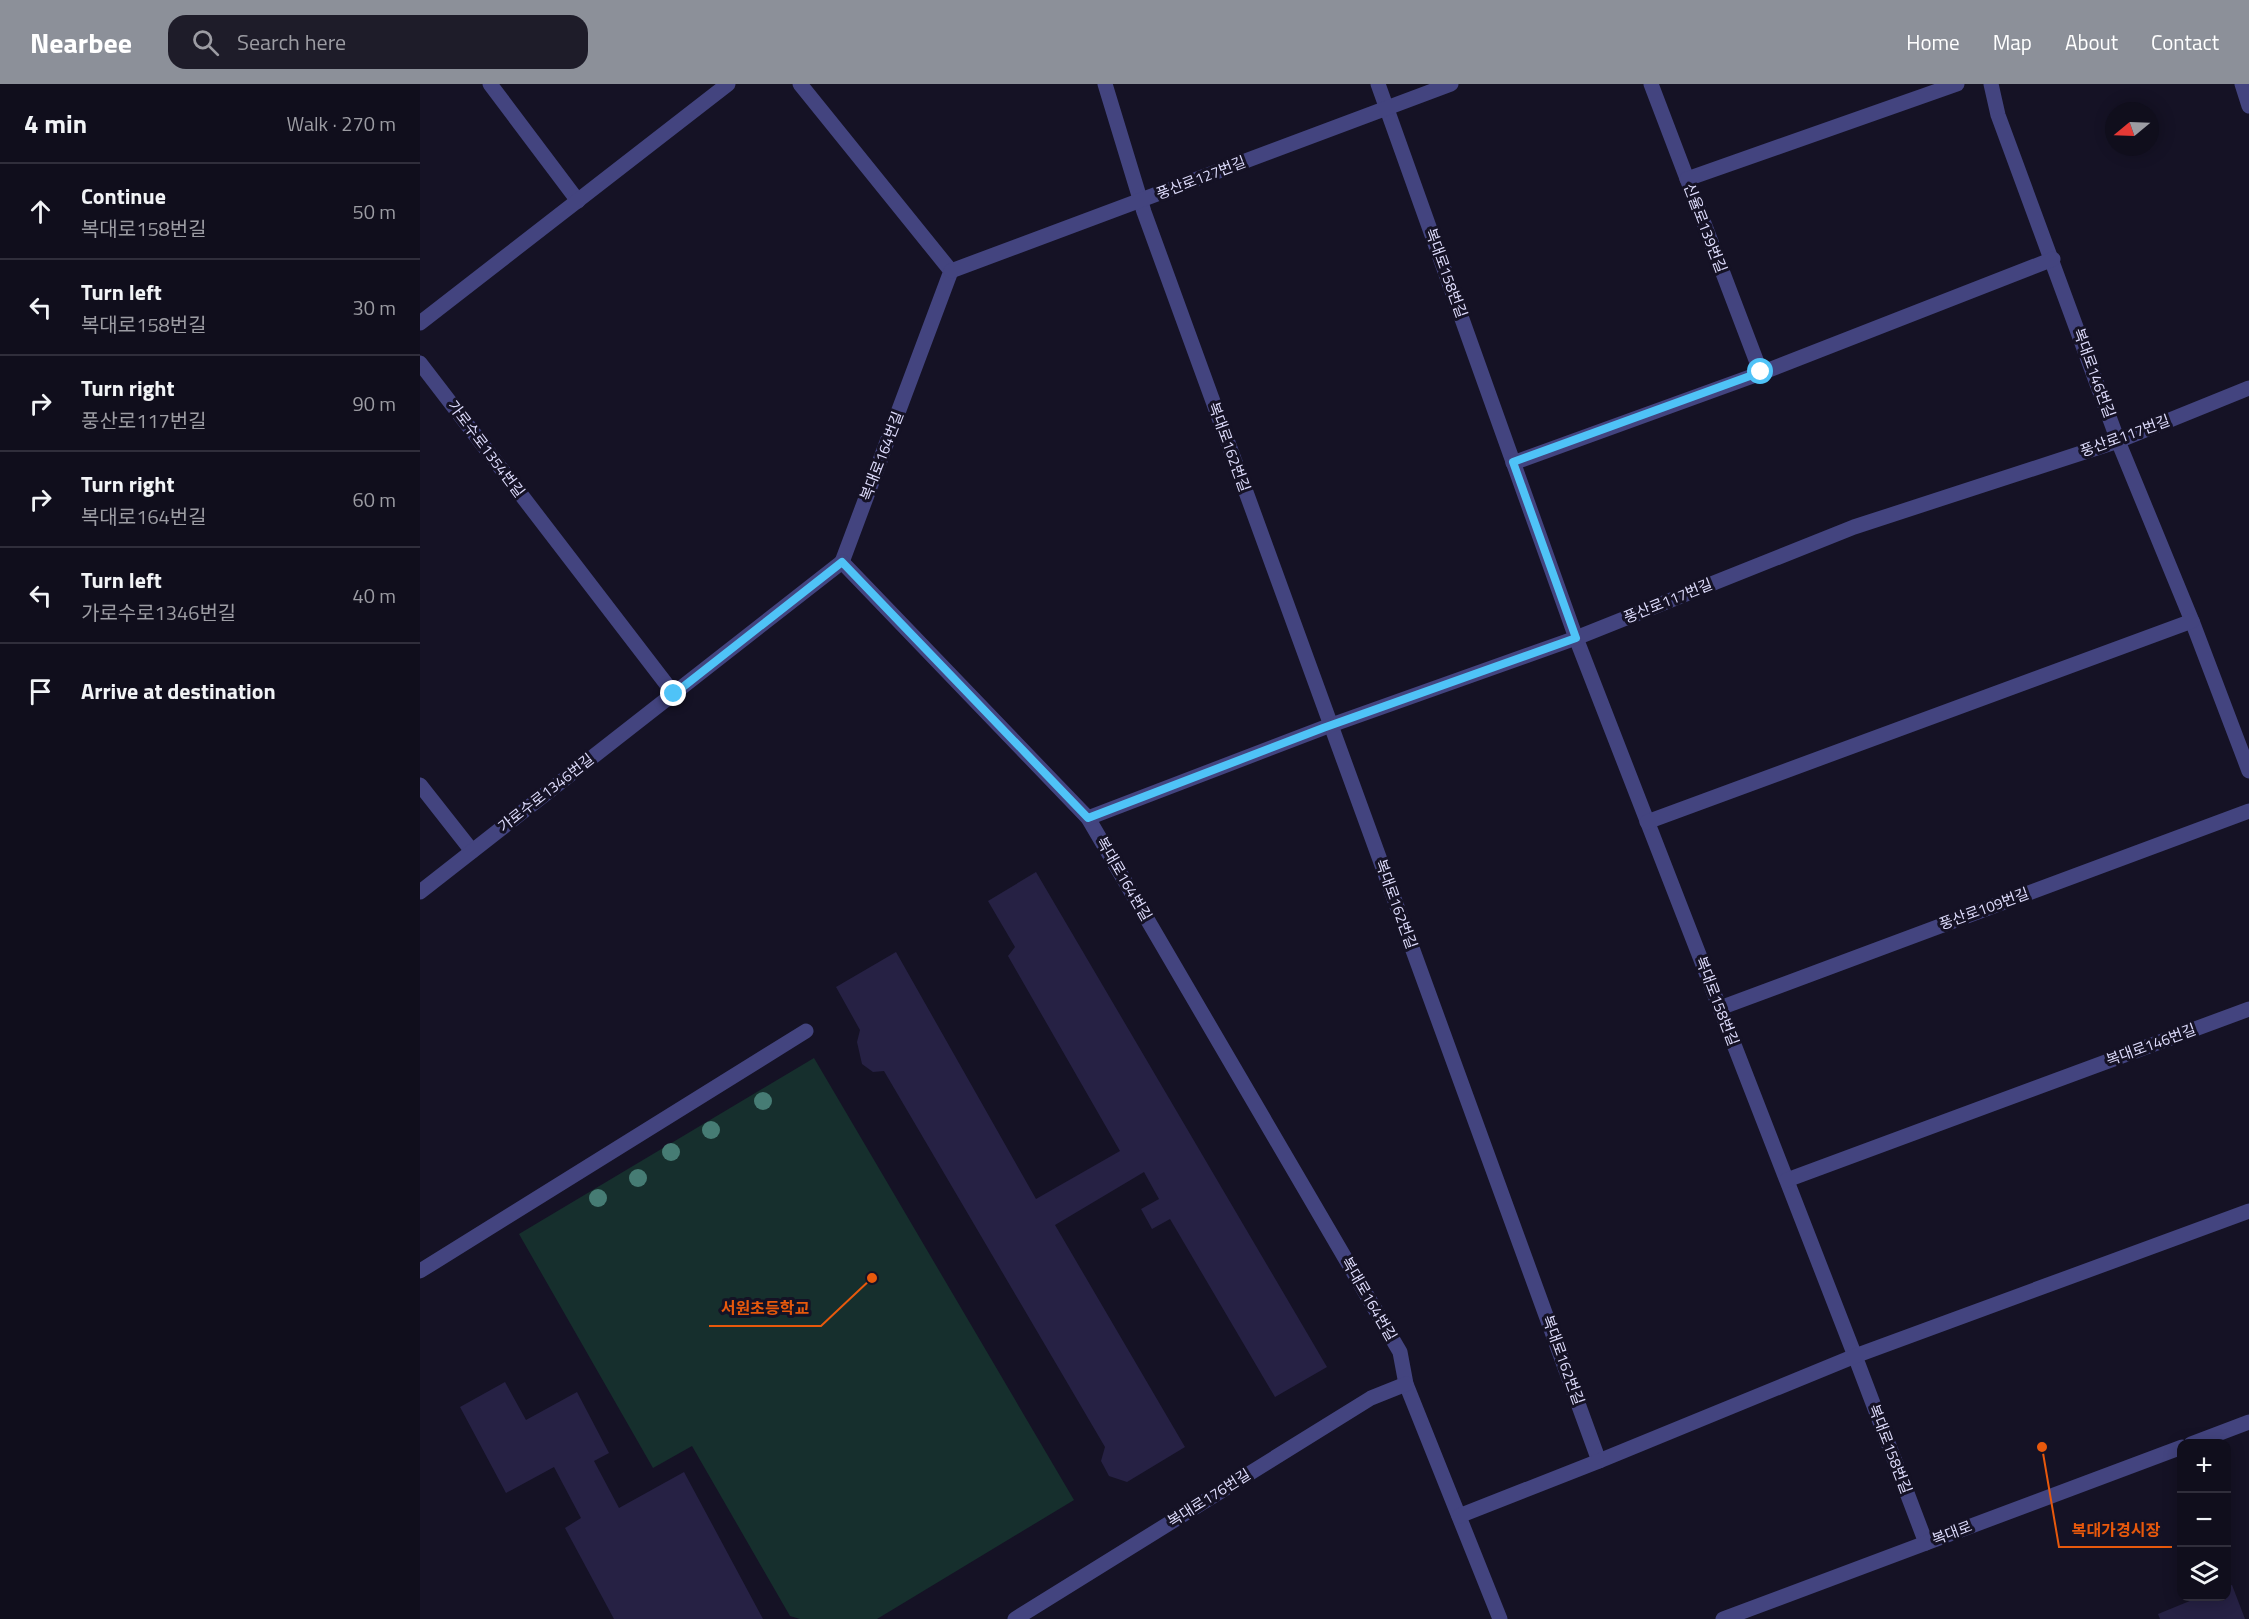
<!DOCTYPE html>
<html lang="en">
<head>
<meta charset="utf-8">
<style>
	:root { --surface:#100e1c; --page:#1e1c29; --text:#f1f3f6; --muted:#9c9ca3; --line:#302e3b; --accent:#8c9099 }
	body { margin:0; font-family:"Titillium Web","Noto Sans KR",sans-serif; background:var(--page); color:var(--text) }
	.controls { position:absolute; right:18px; bottom:18px; display:grid; overflow:hidden; border-radius:12px; box-shadow:0 3px 15px #0003 }
	.controls button { width:54px; height:54px; display:grid; place-items:center; padding:0; border:0; border-bottom:2px solid var(--line); background:var(--surface); color:var(--text); font:30px sans-serif }
	.compass { position:absolute; left:1685px; top:18px; width:54px; height:54px; border-radius:50%; background:var(--surface); box-shadow:0 3px 15px #0003; rotate:251deg }
	.stop { position:absolute; width:18px; height:18px; margin:-14px; border:4px solid #4fc3f7; border-radius:50%; background:#fff }
	.stop.end { background:#4fc3f7; border-color:#fff; box-shadow:0 2px 6px #0008 }
	.list { margin:0; padding:0; list-style:none }
	h2 { display:flex; justify-content:space-between; align-items:center; height:78px; margin:0; padding:0 24px; font-size:26px }
	h2 small { font-size:20px; font-weight:400; color:var(--muted) }
	.list li { display:grid; grid-template-columns:39px 1fr auto; gap:18px; align-items:center; box-sizing:border-box; height:96px; padding:0 24px; border-top:2px solid var(--line) }
	.list b { display:block; font-size:22px; white-space:nowrap }
	.list p { margin:0; font-size:20px; white-space:nowrap; color:var(--muted) }
	.list em { font-size:20px; font-style:normal; color:var(--muted) }
	.icon { flex:none; width:33px; height:33px; fill:none; stroke:currentColor; stroke-width:2; stroke-linecap:round; stroke-linejoin:round }
	.map { position:relative; flex:none; width:1829px; height:1535px; overflow:hidden }
	header { display:flex; align-items:center; gap:36px; box-sizing:border-box; height:84px; padding:0 30px; background:var(--accent); color:#fff }
	header strong { font-size:28px }
	nav { display:flex; gap:33px; margin-inline-start:auto; font-size:21px }
	.search { width:420px; height:54px; background:var(--page); display:flex; align-items:center; gap:15px; box-sizing:border-box; padding:0 21px; border-radius:18px; color:var(--muted); font-size:22px }
	main { display:flex }
	aside { flex:1; background:var(--surface) }
	.map>svg:first-child { display:block }
</style>
</head>
<body>
<header>
<strong>Nearbee</strong>
<div class="search"><svg class="icon" aria-label="search" viewBox="0 0 24 24"><circle cx="10" cy="10" r="6"/><path d="M15 15l6 6"/></svg>Search here</div>
<nav><a>Home</a><a>Map</a><a>About</a><a>Contact</a></nav>
</header>
<main>
<aside>
<h2>4 min<small>Walk · 270 m</small></h2>
<ul class="list">
<li><svg class="icon" aria-label="ahead" viewBox="0 0 24 24"><path d="M12 20V5M6 11l6-6 6 6"/></svg><div><b>Continue</b><p>복대로158번길</p></div><em>50 m</em></li>
<li><svg class="icon" aria-label="left" viewBox="0 0 24 24"><path d="M17 20v-9H6M10 6l-5 5 5 5"/></svg><div><b>Turn left</b><p>복대로158번길</p></div><em>30 m</em></li>
<li><svg class="icon" aria-label="right" viewBox="0 0 24 24"><path d="M7 20v-9h11M14 6l5 5-5 5"/></svg><div><b>Turn right</b><p>풍산로117번길</p></div><em>90 m</em></li>
<li><svg class="icon" aria-label="right" viewBox="0 0 24 24"><path d="M7 20v-9h11M14 6l5 5-5 5"/></svg><div><b>Turn right</b><p>복대로164번길</p></div><em>60 m</em></li>
<li><svg class="icon" aria-label="left" viewBox="0 0 24 24"><path d="M17 20v-9H6M10 6l-5 5 5 5"/></svg><div><b>Turn left</b><p>가로수로1346번길</p></div><em>40 m</em></li>
<li><svg class="icon" aria-label="arrive" viewBox="0 0 24 24"><path d="M6 21V4h12l-3 4 3 4H6"/></svg><div><b>Arrive at destination</b></div></li>
</ul>
</aside>
<div class="map">
<svg width="1829" height="1535" viewBox="0 0 1829 1535">
	<rect width="100%" height="100%" fill="#151225"/>
	<!-- green -->
	<path fill="#162f2d" d="M394 974 654 1416 457 1535H380L370 1532 272 1362 233 1384 99 1150Z"/>
	<!-- building -->
	<g fill="#262144">
		<path d="M616 788 907 1283 855 1313 750 1135 732 1145 721 1125 739 1115 724 1088 635 1141 765 1363 707 1398 689 1392 681 1377 685 1363 464 987 453 988 442 980 437 958 440 946 416 903 476 868 616 1115 700 1067 588 872 595 863 568 817Z"/>
		<path d="M85 1298 106 1336 157 1308 189 1369 174 1377 199 1424 264 1388 343 1535H194L145 1444 161 1434 134 1383 86 1409 40 1323Z"/>
		<path d="M1812 1501 1825 1535H1740L1738 1530 1782 1512H1806V1503Z"/>
	</g>
	<g fill="none" stroke-linecap="round" stroke-linejoin="round">
		<!-- minor -->
		<g stroke="#43447f" stroke-width="15">
			<path d="M70 0 158 117"/>
			<path d="M380 0 531 187 422 478"/>
			<path d="M685 0 724 128 1179 1377"/>
			<path d="M958 0 1156 554 1435 1272 1506 1459"/>
			<path d="M1231 0 1341 289"/>
			<path d="M1571 0 1578 31 1698 357 1772 537 1829 687"/>
			<path d="M1822 0 1829 22"/>
			<path d="M1267 95 1537 0"/>
			<path d="M531 187 1031 0"/>
			<path d="M0 239 308 0"/>
			<path d="M0 279 254 610"/>
			<path d="M1093 379 1341 289 1633 175"/>
			<path d="M422 478 668 734 980 1268 986 1300 1080 1535"/>
			<path d="M0 701 52 767"/>
			<path d="M668 734 903 644 1156 554 1434 443 1698 357 1829 304"/>
			<path d="M1227 738 1772 537"/>
			<path d="M0 808 422 478"/>
			<path d="M1300 924 1829 727"/>
			<path d="M1367 1096 1829 925"/>
			<path d="M0 1187 386 947"/>
			<path d="M1039 1432 1179 1377 1435 1272 1829 1127"/>
			<path d="M595 1535 951 1314 986 1300"/>
		</g>
		<!-- tertiary -->
		<g stroke="#43447f" stroke-width="15">
			<path d="M1771 1360 1829 1338"/>
			<path d="M1303 1535 1762 1363"/>
		</g>
	</g>
	<!-- trees -->
	<g fill="#467c74">
		<circle cx="343" cy="1017" r="9"/>
		<circle cx="291" cy="1046" r="9"/>
		<circle cx="251" cy="1068" r="9"/>
		<circle cx="218" cy="1094" r="9"/>
		<circle cx="178" cy="1114" r="9"/>
	</g>
	<g fill="none" stroke-linecap="round" stroke-linejoin="round">
		<!-- route -->
		<path stroke="#4fc3f7" stroke-width="8" d="M254 610 422 478 668 734 903 644 1156 554 1093 378 1341 288"/>
	</g>
	<g text-anchor="middle" stroke-width="6" stroke-linejoin="round" paint-order="stroke">
		<!-- street labels -->
		<g font-size="15" fill="#dddbfb" stroke="#151225">
			<text transform="translate(781 94) rotate(-21)" y="5">풍산로127번길</text>
			<text transform="translate(1285 144) rotate(69)" y="5">신율로139번길</text>
			<text transform="translate(1026 189) rotate(70)" y="5">복대로158번길</text>
			<text transform="translate(1674 289) rotate(70)" y="5">복대로146번길</text>
			<text transform="translate(1705 352) rotate(-20)" y="5">풍산로117번길</text>
			<text transform="translate(809 363) rotate(70)" y="5">복대로162번길</text>
			<text transform="translate(66 365) rotate(53)" y="5">가로수로1354번길</text>
			<text transform="translate(462 372) rotate(-69)" y="5">복대로164번길</text>
			<text transform="translate(1248 517) rotate(-22)" y="5">풍산로117번길</text>
			<text transform="translate(126 709) rotate(-38)" y="5">가로수로1346번길</text>
			<text transform="translate(704 795) rotate(60)" y="5">복대로164번길</text>
			<text transform="translate(976 820) rotate(70)" y="5">복대로162번길</text>
			<text transform="translate(1564 825) rotate(-20)" y="5">풍산로109번길</text>
			<text transform="translate(1297 917) rotate(69)" y="5">복대로158번길</text>
			<text transform="translate(1731 961) rotate(-20)" y="5">복대로146번길</text>
			<text transform="translate(949 1215) rotate(60)" y="5">복대로164번길</text>
			<text transform="translate(1143 1276) rotate(70)" y="5">복대로162번길</text>
			<text transform="translate(1470 1365) rotate(69)" y="5">복대로158번길</text>
			<text transform="translate(789 1414) rotate(-32)" y="5">복대로176번길</text>
			<text transform="translate(1532 1449) rotate(-21)" y="5">복대로</text>
		</g>
	</g>
	<!-- callouts -->
	<path fill="none" stroke="#e8590c" stroke-width="2" d="M452 1194L401 1242H289M1622 1363L1639 1463H1752"/>
	<g fill="#e8590c" stroke="#151225" stroke-width="2">
		<circle cx="452" cy="1194" r="6"/>
		<circle cx="1622" cy="1363" r="6"/>
	</g>
	<g font-size="16" text-anchor="middle" font-weight="bold" fill="#e8590c" stroke="#151225" stroke-width="6" stroke-linejoin="round" paint-order="stroke">
		<text x="345" y="1230">서원초등학교</text>
		<text x="1696" y="1452">복대가경시장</text>
	</g>
</svg>
<div class="controls">
<button>+</button>
<button>−</button>
<button><svg class="icon" aria-label="layers" viewBox="0 0 24 24"><path d="M12 4l9 5-9 5-9-5zM3 14l9 5 9-5"/></svg></button>
</div>
<svg class="compass" viewBox="-18 -18 36 36"><path d="M0-13l5 13h-10z" fill="#e53935"/><path d="M0 13l5-13h-10z" fill="#9c9ca3"/></svg>
<div class="stop" style="left:1341px;top:288px"></div>
<div class="stop end" style="left:254px;top:610px"></div>
</div>
</main>
</body>
</html>
